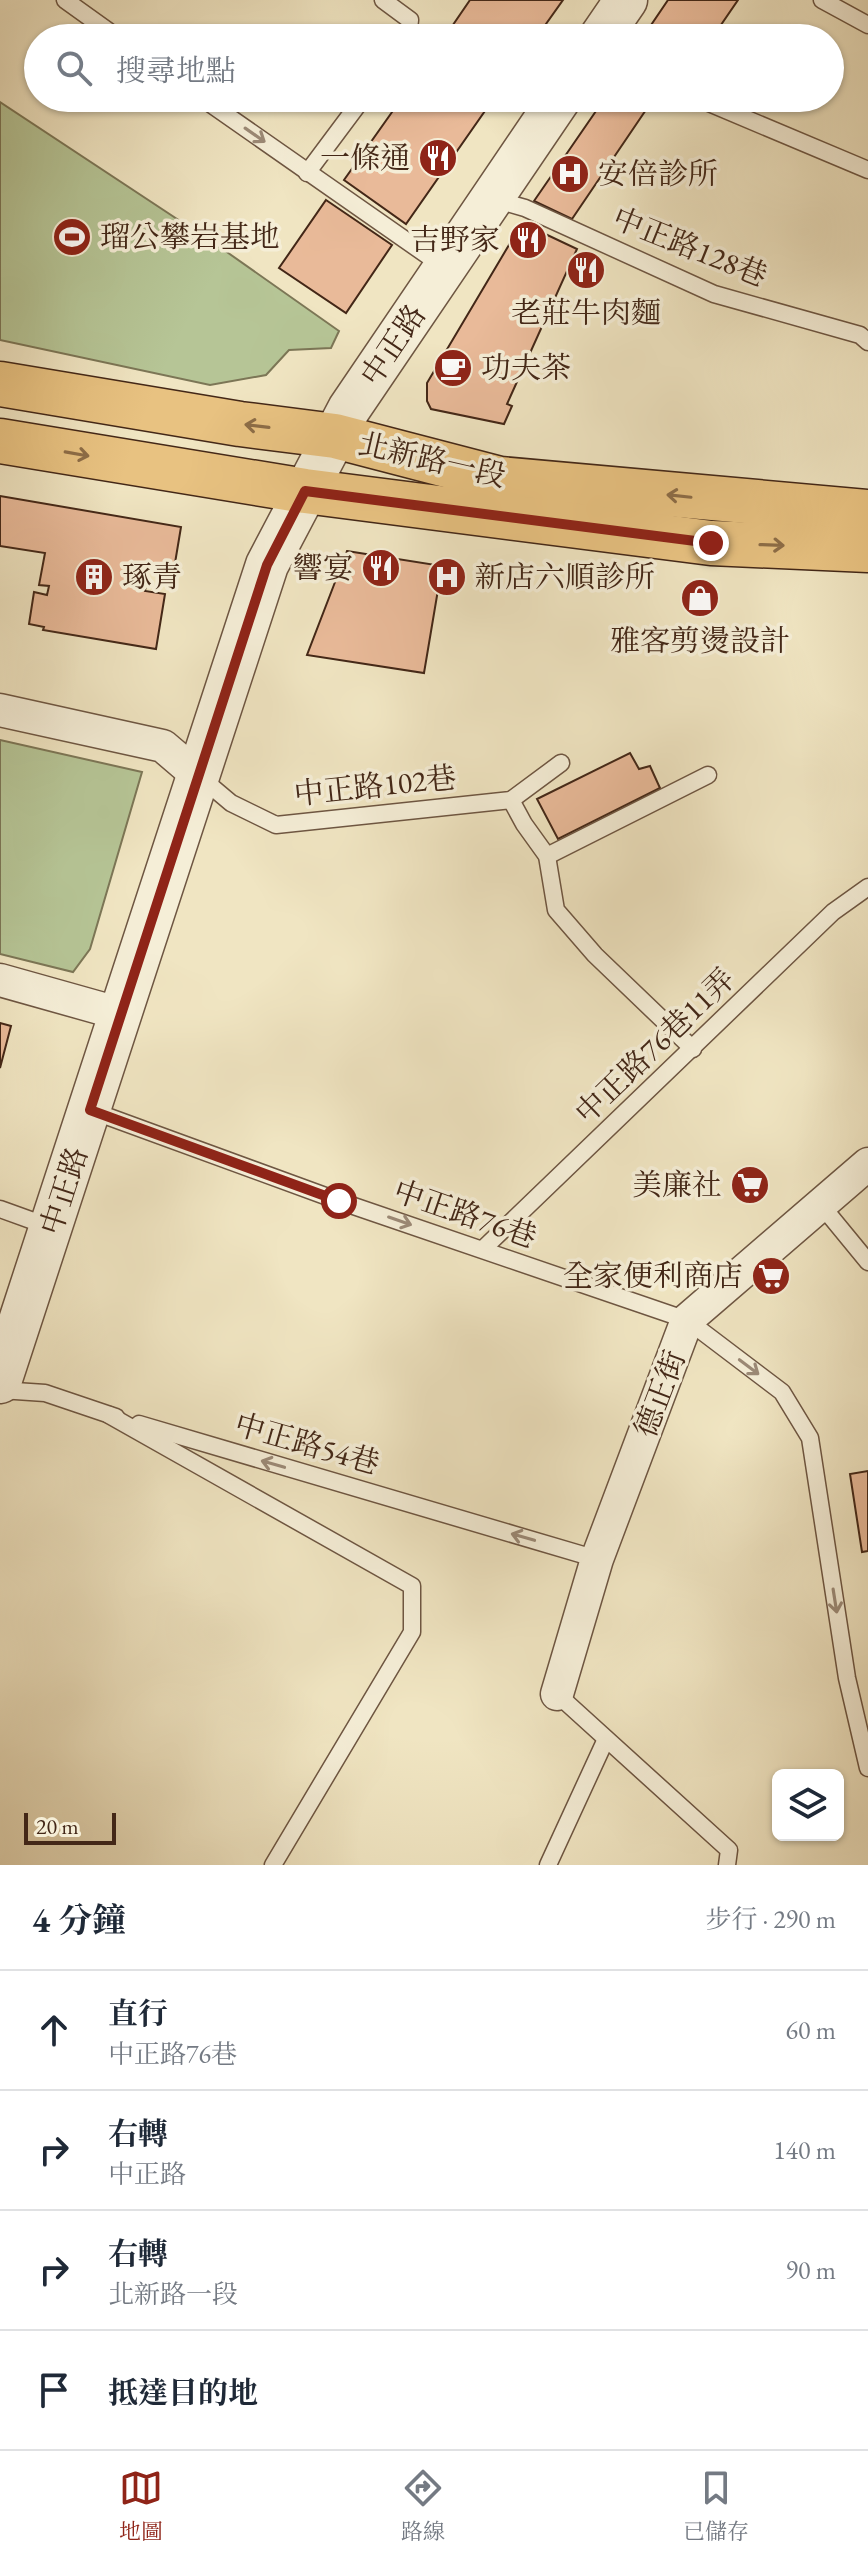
<!DOCTYPE html>
<html lang="zh-TW">
<head>
<meta charset="utf-8">
<style>
	:root { --surface:#fff; --page:#f6f6f7; --text:#1f2937; --muted:#747a83; --line:#e0e1e3; --accent:#8f2418 }
	body { margin:0; font-family:"EB Garamond","Noto Serif TC",serif; background:var(--page); color:var(--text) }
	.controls { position:absolute; right:24px; bottom:24px; display:grid; overflow:hidden; border-radius:12px; box-shadow:0 2px 6px #0004 }
	.controls button { width:72px; height:72px; display:grid; place-items:center; padding:0; border:0; border-bottom:2px solid var(--line); background:var(--surface); color:var(--text); font:40px sans-serif }
	.scale { position:absolute; left:24px; bottom:20px; width:92px; box-sizing:border-box; padding-left:8px; border:4px solid #432717; border-top:0; font-size:22px; line-height:28px; white-space:nowrap; color:#432717; -webkit-text-stroke:6px #f5eed7; paint-order:stroke }
	.stop { position:absolute; width:24px; height:24px; margin:-18px; border:6px solid #8f2418; border-radius:50%; background:#fff }
	.stop.end { background:#8f2418; border-color:#fff; box-shadow:0 2px 8px #0008 }
	.list { margin:0; padding:0; list-style:none }
	h2 { display:flex; justify-content:space-between; align-items:center; height:104px; margin:0; padding:0 32px; font-size:34px }
	h2 small { font-size:26px; font-weight:400; color:var(--muted) }
	.list li { display:grid; grid-template-columns:52px 1fr auto; gap:24px; align-items:center; box-sizing:border-box; height:120px; padding:0 32px; border-top:2px solid var(--line) }
	.list b { display:block; font-size:30px; white-space:nowrap }
	.list p { margin:0; font-size:26px; white-space:nowrap; color:var(--muted) }
	.list em { font-size:26px; font-style:normal; color:var(--muted) }
	.icon { flex:none; width:44px; height:44px; fill:none; stroke:currentColor; stroke-width:2; stroke-linecap:round; stroke-linejoin:round }
	.map { position:relative; flex:none; width:868px; height:1865px; overflow:hidden }
	.search { position:absolute; background:var(--surface); box-shadow:0 2px 6px #0004; left:24px; right:24px; top:24px; height:88px; display:flex; align-items:center; gap:20px; box-sizing:border-box; padding:0 28px; border-radius:44px; color:var(--muted); font-size:30px }
	.sheet { height:584px; background:var(--surface) }
	nav { display:flex; justify-content:space-around; align-items:center; box-sizing:border-box; height:112px; border-top:2px solid var(--line); background:var(--surface); font-size:22px; color:var(--muted) }
	nav a { display:grid; justify-items:center; gap:4px }
	nav .on { color:var(--accent) }
	.map>svg:first-child { display:block }
</style>
</head>
<body>
<div class="map">
<svg width="868" height="1865" viewBox="0 0 868 1865">
	<rect width="100%" height="100%" fill="#f0e5c2"/>
	<filter id="stains"><feTurbulence type="fractalNoise" baseFrequency=".0025" numOctaves="4"/><feColorMatrix values="0 0 0 0 .2 0 0 0 0 .09 0 0 0 0 .02 0 0 0 .5 -.17"/></filter>
	<radialGradient id="worn" r=".72"><stop offset=".6" stop-color="#630" stop-opacity="0"/><stop offset="1" stop-color="#630" stop-opacity=".3"/></radialGradient>
	<!-- green -->
	<g fill="#b6c596" stroke="#7c7656" stroke-width="2">
		<path d="M0 102 224 250 339 331 331 348 289 350 266 375 210 385 0 340Z"/>
		<path d="M0 740 142 772 90 949 73 972 0 954Z"/>
	</g>
	<!-- building -->
	<g fill="#e9ba99" stroke="#432717" stroke-width="2">
		<path d="M470 0H563L536 38H444Z"/>
		<path d="M668 0H738L712 38H651L645 34Z"/>
		<path d="M402 98H494L406 224 344 180Z"/>
		<path d="M605 98H654L572 219 534 201Z"/>
		<path d="M326 200 392 245 346 313 279 268Z"/>
		<path d="M522 223 577 249 507 404 512 406 504 424 431 409 427 401V383Z"/>
		<path d="M0 496 181 527 174 569 149 565 145 591 165 594 156 649 43 630 44 627 29 624 34 592 47 595 49 586 39 585 45 553 0 546Z"/>
		<path d="M347 551 442 566 424 673 307 655Z"/>
		<path d="M630 753 639 769 650 766 660 788 558 839 537 799Z"/>
		<path d="M0 1023 11 1026 0 1068Z"/>
		<path d="M868 1471V1551L862 1552 850 1474Z"/>
	</g>
	<g fill="none" stroke-linecap="round" stroke-linejoin="round">
		<defs>
			<g id="service">
				<path d="M65 0 118 38"/>
				<path d="M383 0 410 20 408 38"/>
				<path d="M822 0 868 25"/>
				<path d="M202 98 444 267"/>
				<path d="M697 98 868 170"/>
				<path d="M307 173 363 98"/>
				<path d="M493 199 525 208 714 294 860 335 868 342"/>
				<path d="M199 776 231 803 276 825 511 800 561 763"/>
				<path d="M511 800 524 824 547 856 556 910 595 955 693 1049"/>
				<path d="M547 856 708 775"/>
				<path d="M90 1110 339 1201 687 1320 782 1392 810 1438 847 1678 868 1768"/>
				<path d="M822 1206 868 1262"/>
				<path d="M0 1209 50 1227"/>
				<path d="M483 1249 833 912 868 887"/>
				<path d="M0 1390 45 1393 116 1417"/>
				<path d="M109 1415 412 1586V1632L273 1865"/>
				<path d="M139 1424 597 1559"/>
				<path d="M557 1694 729 1850 727 1865"/>
				<path d="M548 1865 606 1739"/>
			</g>
			<g id="minor">
				<path d="M0 710 163 746 197 775"/>
				<path d="M0 980 121 1014"/>
				<path d="M557 1694 597 1559 687 1320 868 1164"/>
			</g>
			<g id="tertiary">
				<path d="M600 38 626 0"/>
				<path d="M0 1382 267 565 349 409 560 98"/>
			</g>
			<g id="primary">
				<path d="M0 384 240 424 335 436 500 479 868 512"/>
				<path d="M0 441 305 491 711 543 868 550"/>
			</g>
		</defs>
		<!-- service casing -->
		<use href="#service" stroke="#6e5642" stroke-width="19"/>
		<!-- minor casing -->
		<use href="#minor" stroke="#6e5642" stroke-width="35"/>
		<!-- tertiary casing -->
		<use href="#tertiary" stroke="#6e5642" stroke-width="45"/>
		<!-- primary casing -->
		<use href="#primary" stroke="#432717" stroke-width="47"/>
		<!-- service -->
		<use href="#service" stroke="#f5eed7" stroke-width="16"/>
		<!-- minor -->
		<use href="#minor" stroke="#f5eed7" stroke-width="32"/>
		<!-- tertiary -->
		<use href="#tertiary" stroke="#f5eed7" stroke-width="42"/>
		<!-- primary -->
		<use href="#primary" stroke="#e8c281" stroke-width="44"/>
	</g>
	<!-- one-way arrows -->
	<defs><path id="oneway-shaft" d="M-6 0H5M1.5-3L5.5 0L1.5 3" fill="none" stroke-width="1.6" stroke-linecap="round" stroke-linejoin="round" transform="scale(2)"/></defs>
	<g stroke="#9c8a77">
		<use href="#oneway-shaft" transform="translate(255 135) rotate(35)"/>
		<use href="#oneway-shaft" transform="translate(400 1221) rotate(19)"/>
		<use href="#oneway-shaft" transform="translate(749 1367) rotate(37)"/>
		<use href="#oneway-shaft" transform="translate(273 1464) rotate(-164)"/>
		<use href="#oneway-shaft" transform="translate(523 1537) rotate(-164)"/>
		<use href="#oneway-shaft" transform="translate(835 1601) rotate(81)"/>
	</g>
	<g stroke="#8d6d47">
		<use href="#oneway-shaft" transform="translate(257 426) rotate(-173)"/>
		<use href="#oneway-shaft" transform="translate(77 454) rotate(10)"/>
		<use href="#oneway-shaft" transform="translate(679 496) rotate(-174)"/>
		<use href="#oneway-shaft" transform="translate(772 545) rotate(2)"/>
	</g>
	<g fill="none" stroke-linecap="round" stroke-linejoin="round">
		<!-- route -->
		<path stroke="#8f2418" stroke-width="10" d="M339 1201 90 1110 267 565 305 491 711 543"/>
	</g>
	<!-- icons -->
	<defs>
		<symbol id="restaurant-disc" viewBox="-11 -11 22 22"><circle r="9.5" fill="#8f2418" stroke="#f5eed7"/><path d="M-5-6h1v4h1v-4h1v4h1v-4h1v5L-1.5 .5V6h-2V.5L-5-1ZM5-6V6H3V1.5H1.5Q1.5-4 5-6Z" fill="#fff"/></symbol>
		<symbol id="hospital-disc" viewBox="-11 -11 22 22"><circle r="9.5" fill="#8f2418" stroke="#f5eed7"/><path d="M-5-5h3v3.5h4V-5h3V5h-3V1.5h-4V5h-3Z" fill="#fff"/></symbol>
		<symbol id="stadium-disc" viewBox="-11 -11 22 22"><circle r="9.5" fill="#8f2418" stroke="#f5eed7"/><path d="M0-5a6.5 5 0 1 0 0 10a6.5 5 0 1 0 0-10ZM-3.5-1.8h7v3.6h-7Z" fill="#fff"/></symbol>
		<symbol id="cafe-disc" viewBox="-11 -11 22 22"><circle r="9.5" fill="#8f2418" stroke="#f5eed7"/><path d="M-5.5-4.5H6V0H3Q3 3.5 0 3.5H-2.5Q-5.5 3.5-5.5 0ZM3-3.2v2h1.7v-2ZM-6 4.5H4V6H-6Z" fill="#fff"/></symbol>
		<symbol id="building-disc" viewBox="-11 -11 22 22"><circle r="9.5" fill="#8f2418" stroke="#f5eed7"/><path d="M-4-6H4V6H1V3H-1V6H-4ZM-2.5-4.3h1.7v1.8h-1.7ZM.8-4.3h1.7v1.8H.8ZM-2.5-1h1.7V.8h-1.7ZM.8-1h1.7V.8H.8Z" fill="#fff"/></symbol>
		<symbol id="shop-disc" viewBox="-11 -11 22 22"><circle r="9.5" fill="#8f2418" stroke="#f5eed7"/><path d="M-5-2.5h2.3a2.7 3.5 0 0 1 5.4 0H5L5.5 6h-11ZM-1.5-2.5h3a1.5 2.3 0 0 0-3 0Z" fill="#fff"/></symbol>
		<symbol id="supermarket-disc" viewBox="-11 -11 22 22"><circle r="9.5" fill="#8f2418" stroke="#f5eed7"/><path d="M-6-5.5h2.5l.6 2H6L4.5 2H-2.5L-4.4-4H-6ZM-1.5 3.2a1.3 1.3 0 1 0 .1 0ZM3 3.2a1.3 1.3 0 1 0 .1 0Z" fill="#fff"/></symbol>
	</defs>
	<g fill-rule="evenodd">
		<use href="#restaurant-disc" x="416" y="136" width="44" height="44"/>
		<use href="#hospital-disc" x="548" y="152" width="44" height="44"/>
		<use href="#stadium-disc" x="50" y="215" width="44" height="44"/>
		<use href="#restaurant-disc" x="506" y="218" width="44" height="44"/>
		<use href="#restaurant-disc" x="564" y="248" width="44" height="44"/>
		<use href="#cafe-disc" x="431" y="346" width="44" height="44"/>
		<use href="#restaurant-disc" x="359" y="546" width="44" height="44"/>
		<use href="#building-disc" x="72" y="555" width="44" height="44"/>
		<use href="#hospital-disc" x="425" y="555" width="44" height="44"/>
		<use href="#shop-disc" x="678" y="576" width="44" height="44"/>
		<use href="#supermarket-disc" x="728" y="1163" width="44" height="44"/>
		<use href="#supermarket-disc" x="749" y="1254" width="44" height="44"/>
	</g>
	<g text-anchor="middle" stroke-width="7" stroke-linejoin="round" paint-order="stroke">
		<!-- poi labels -->
		<g font-size="30" fill="#432717" stroke="#f5eed7" text-anchor="end">
			<text x="410" y="168">一條通</text>
			<text x="598" y="184" text-anchor="start">安倍診所</text>
			<text x="100" y="247" text-anchor="start">瑠公攀岩基地</text>
			<text x="500" y="250">吉野家</text>
			<text x="586" y="323" text-anchor="middle">老莊牛肉麵</text>
			<text x="481" y="378" text-anchor="start">功夫茶</text>
			<text x="353" y="578">響宴</text>
			<text x="122" y="587" text-anchor="start">琢青</text>
			<text x="475" y="587" text-anchor="start">新店六順診所</text>
			<text x="700" y="651" text-anchor="middle">雅客剪燙設計</text>
			<text x="722" y="1195">美廉社</text>
			<text x="743" y="1286">全家便利商店</text>
		</g>
		<!-- street labels -->
		<g font-size="30" fill="#432717" stroke="#f5eed7">
			<text transform="translate(690 247) rotate(22)" y="10">中正路128巷</text>
			<text transform="translate(393 345) rotate(-56)" y="10">中正路</text>
			<text transform="translate(432 460) rotate(13)" y="10">北新路一段</text>
			<text transform="translate(375 786) rotate(-6)" y="10">中正路102巷</text>
			<text transform="translate(655 1046) rotate(-44)" y="10">中正路76巷11弄</text>
			<text transform="translate(64 1191) rotate(-72)" y="10">中正路</text>
			<text transform="translate(465 1214) rotate(19)" y="10">中正路76巷</text>
			<text transform="translate(660 1394) rotate(-69)" y="10">德正街</text>
			<text transform="translate(307 1444) rotate(16)" y="10">中正路54巷</text>
		</g>
	</g>
	<rect width="100%" height="100%" filter="url(#stains)"/>
	<rect width="100%" height="100%" fill="url(#worn)"/>
</svg>
<div class="controls">
<button><svg class="icon" aria-label="layers" viewBox="0 0 24 24"><path d="M12 4l9 5-9 5-9-5zM3 14l9 5 9-5"/></svg></button>
</div>
<div class="scale">20 m</div>
<div class="stop" style="left:339px;top:1201px"></div>
<div class="stop end" style="left:711px;top:543px"></div>
<div class="search"><svg class="icon" aria-label="search" viewBox="0 0 24 24"><circle cx="10" cy="10" r="6"/><path d="M15 15l6 6"/></svg>搜尋地點</div>
</div>
<section class="sheet">
<h2>4 分鐘<small>步行 · 290 m</small></h2>
<ul class="list">
<li><svg class="icon" aria-label="ahead" viewBox="0 0 24 24"><path d="M12 20V5M6 11l6-6 6 6"/></svg><div><b>直行</b><p>中正路76巷</p></div><em>60 m</em></li>
<li><svg class="icon" aria-label="right" viewBox="0 0 24 24"><path d="M7 20v-9h11M14 6l5 5-5 5"/></svg><div><b>右轉</b><p>中正路</p></div><em>140 m</em></li>
<li><svg class="icon" aria-label="right" viewBox="0 0 24 24"><path d="M7 20v-9h11M14 6l5 5-5 5"/></svg><div><b>右轉</b><p>北新路一段</p></div><em>90 m</em></li>
<li><svg class="icon" aria-label="arrive" viewBox="0 0 24 24"><path d="M6 21V4h12l-3 4 3 4H6"/></svg><div><b>抵達目的地</b></div></li>
</ul>
</section>
<nav>
<a class="on"><svg class="icon" aria-label="map" viewBox="0 0 24 24"><path d="M3 6l6-2 6 2 6-2v14l-6 2-6-2-6 2zM9 4v14M15 6v14"/></svg>地圖</a>
<a><svg class="icon" aria-label="directions" viewBox="0 0 24 24"><path d="M12 3l9 9-9 9-9-9zM9 14v-3h6M13 9l2 2-2 2"/></svg>路線</a>
<a><svg class="icon" aria-label="saved" viewBox="0 0 24 24"><path d="M7 4h10v16l-5-4-5 4z"/></svg>已儲存</a>
</nav>
</body>
</html>
